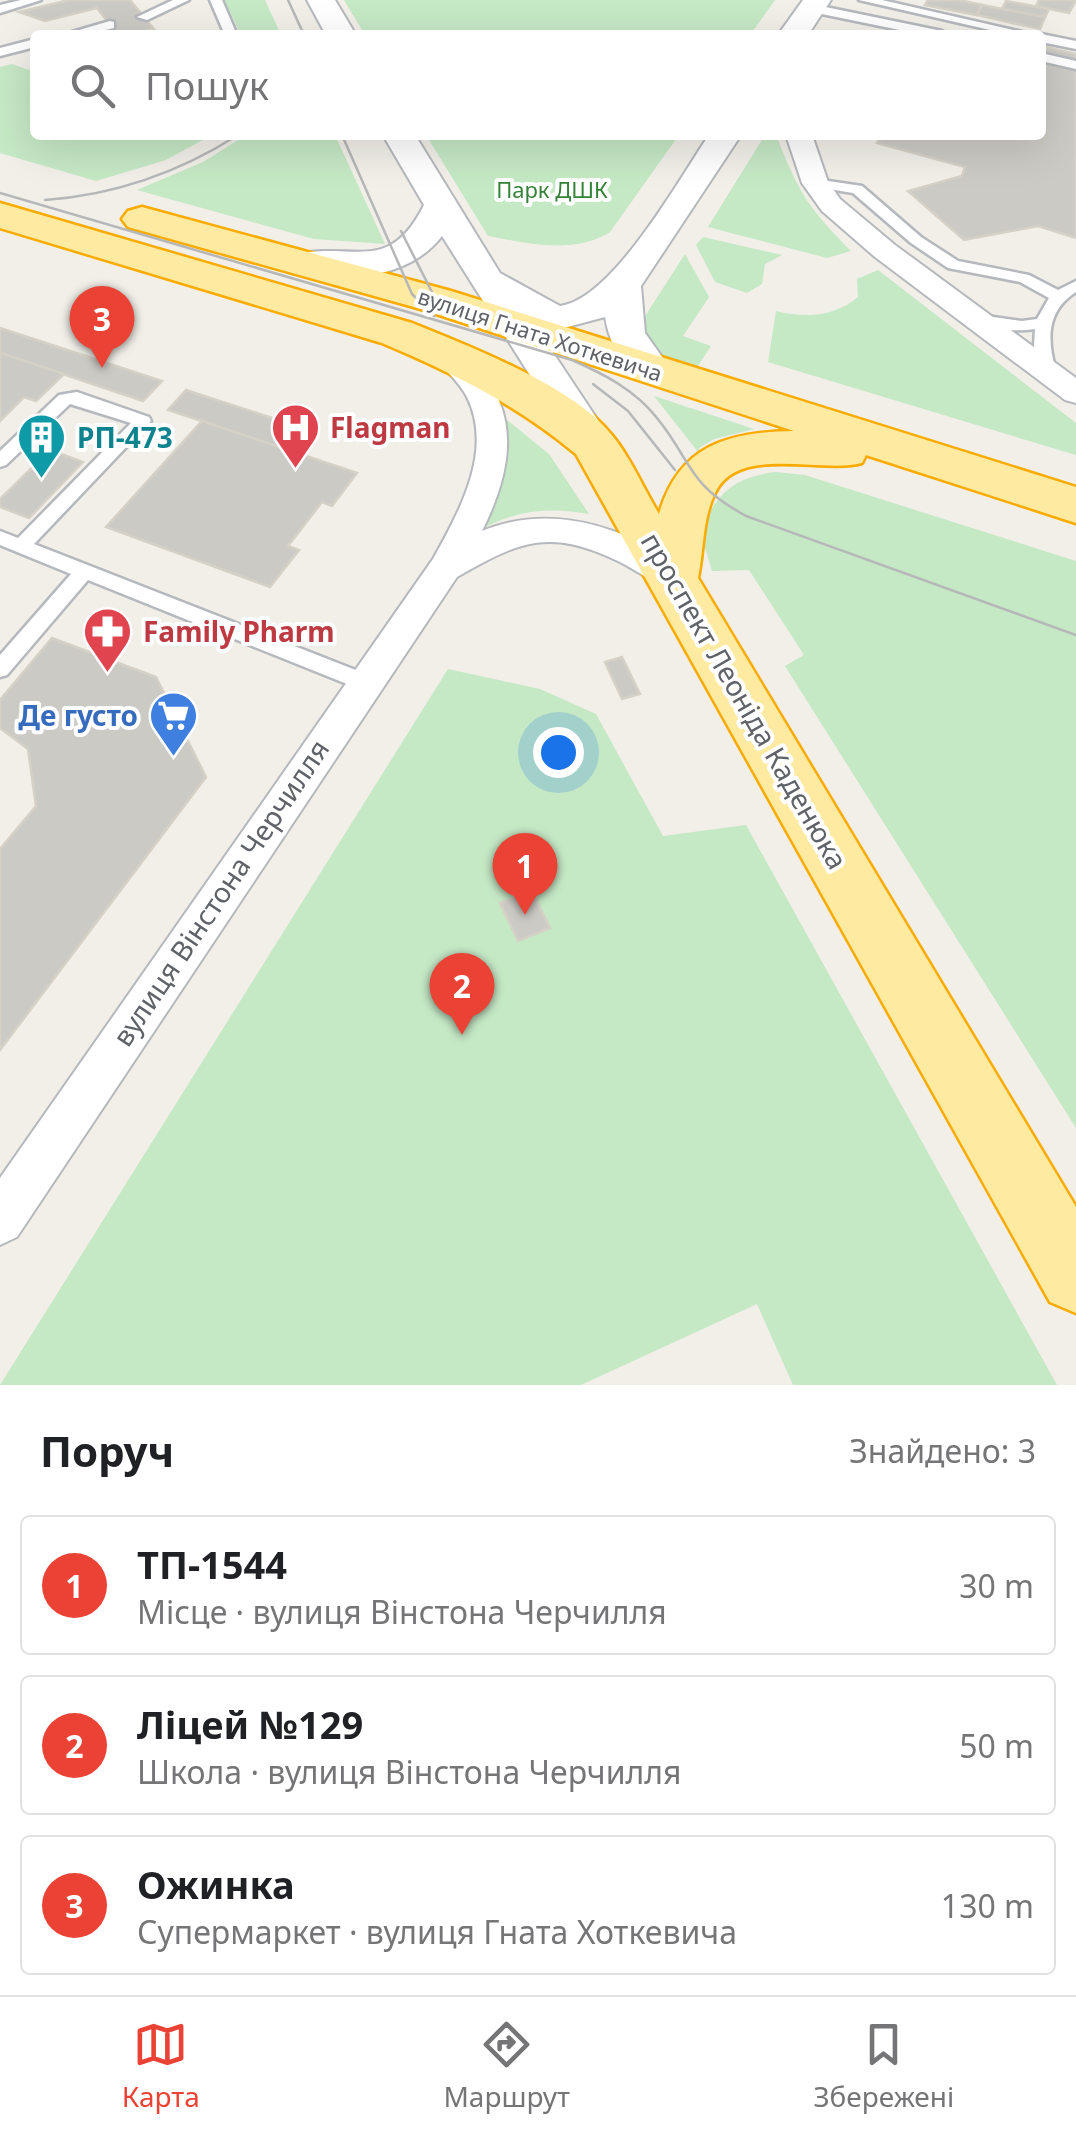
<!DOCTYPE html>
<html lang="uk">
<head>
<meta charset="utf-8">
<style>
	:root { --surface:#fff; --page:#f6f6f6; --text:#202124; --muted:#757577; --line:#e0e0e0; --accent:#ea4335 }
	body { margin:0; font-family:"Noto Sans",sans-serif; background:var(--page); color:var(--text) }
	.you { position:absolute; left:558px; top:752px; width:35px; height:35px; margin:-25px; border:8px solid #fff; border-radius:50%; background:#1a73e8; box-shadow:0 0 0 15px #1a73e833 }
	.badge { display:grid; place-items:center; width:65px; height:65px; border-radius:50%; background:var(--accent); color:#fff; font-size:32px; font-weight:700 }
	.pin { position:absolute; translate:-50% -82px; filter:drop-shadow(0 2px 5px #0008) }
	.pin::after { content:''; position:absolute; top:52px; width:35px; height:30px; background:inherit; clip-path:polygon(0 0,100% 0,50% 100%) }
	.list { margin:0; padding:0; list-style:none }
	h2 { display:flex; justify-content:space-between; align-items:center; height:130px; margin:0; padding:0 40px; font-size:42px }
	h2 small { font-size:32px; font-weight:400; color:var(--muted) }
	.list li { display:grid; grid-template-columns:65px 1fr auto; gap:30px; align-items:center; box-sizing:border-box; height:140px; margin:0 20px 20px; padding:0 20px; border:2px solid var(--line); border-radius:10px }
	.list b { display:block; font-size:38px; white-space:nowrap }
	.list p { margin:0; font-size:32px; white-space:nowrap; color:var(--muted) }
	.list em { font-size:32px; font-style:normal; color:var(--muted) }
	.icon { flex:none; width:55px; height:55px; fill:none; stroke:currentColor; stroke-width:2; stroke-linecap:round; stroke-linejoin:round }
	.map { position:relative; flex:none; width:1076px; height:1385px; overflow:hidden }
	.search { position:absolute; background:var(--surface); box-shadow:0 10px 40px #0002; left:30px; right:30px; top:30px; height:110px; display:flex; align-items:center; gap:25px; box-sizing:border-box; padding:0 35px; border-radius:10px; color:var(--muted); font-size:38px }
	.sheet { height:610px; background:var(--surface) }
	nav { display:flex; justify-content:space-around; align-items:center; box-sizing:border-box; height:140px; border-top:2px solid var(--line); background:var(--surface); font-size:28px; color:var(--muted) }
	nav a { display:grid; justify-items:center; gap:5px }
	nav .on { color:var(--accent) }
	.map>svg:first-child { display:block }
</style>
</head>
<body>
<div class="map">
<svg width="1076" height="1385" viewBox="0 0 1076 1385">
	<rect width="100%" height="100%" fill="#f1efe8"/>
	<!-- green -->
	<g fill="#c5e8c5">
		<path d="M224 0H265L281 35H241Z"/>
		<path d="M344 0H775L750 35H365Z"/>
		<path d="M12 64 35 72V135H212L166 160 96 181 0 153V67Z"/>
		<path d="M246 135H335L385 244 314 239 137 190 203 162Z"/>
		<path d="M426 135H679L610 232C574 255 526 243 488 236Z"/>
		<path d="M765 135H776C799 193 807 206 851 251L827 258 708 227Z"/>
		<path d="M703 237 782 255 765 264 762 284 747 293 715 282 696 245Z"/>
		<path d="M685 254 709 297 683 336 711 346 694 372C659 362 652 359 640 324Z"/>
		<path d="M878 270 1076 423V455L768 362 776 311C805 318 835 317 858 297L857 279Z"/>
		<path d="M654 396 754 429 714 439 699 448V453Z"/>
		<path d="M491 407 549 454 589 514C540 505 507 513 465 538Z"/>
		<path d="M775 472 805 475 1076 561V1128L785 666 804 655 749 570 712 571 700 531C718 492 733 478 775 472Z"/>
		<path d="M448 669 540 689 596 714 663 836 746 825 1057 1385H793L757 1304 581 1385H0Z"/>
	</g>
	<!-- building -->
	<g fill="#cccac5" stroke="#d6d1c6" stroke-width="2.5">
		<path d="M69 0H130L154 29 118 35 97 8 45 21 19 12Z"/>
		<path d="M928 0H959L982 5 977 15 925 5Z"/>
		<path d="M1039 0H1076L1069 13 1036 6Z"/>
		<path d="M1006 1 1049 9 1045 17 1002 9Z"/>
		<path d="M982 5 1002 9 1045 17 1040 29 977 15Z"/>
		<path d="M1041 46 1076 54V238L1038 226 964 240 908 191 962 176 965 167 877 143 881 135H1041Z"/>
		<path d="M0 328 101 361 162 381 143 401 0 353Z"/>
		<path d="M0 353 64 374 36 401 24 397 0 421Z"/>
		<path d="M186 390 318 433 301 454 168 410Z"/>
		<path d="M202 421 357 473 332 506 322 502 288 546 299 550 270 587 106 527Z"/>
		<path d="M50 450 83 462 29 518 0 507V499Z"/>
		<path d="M52 638 156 677 206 777 0 1050V849L36 806 28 749 0 728V700Z"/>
		<path d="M622 657 640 694 622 699 605 662Z"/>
		<path d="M532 891 550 928 518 941 500 903Z"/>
	</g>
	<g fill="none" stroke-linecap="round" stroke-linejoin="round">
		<defs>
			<g id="service">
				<path d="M21 0H41L0 13V5Z"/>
				<path d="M173 0H189L147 20 137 17Z"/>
				<path d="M210 0H222L237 35H225Z"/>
				<path d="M859 0H882L1035 35H1012Z"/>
				<path d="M811 4 942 31 948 35H924L807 11 805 8Z"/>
				<path d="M110 21 114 22V28L83 35H62Z"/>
				<path d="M1041 34 1076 41V49L1041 42V35H1038Z"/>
				<path d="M35 39V47L0 56V48Z"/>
				<path d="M1041 53 1076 61V69L1041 61Z"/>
				<path d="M815 179 862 186 921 237 958 261 1029 275 1058 290 1076 281V292C1046 311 1047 340 1056 371L1054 375 1048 376 1040 371 1034 346 1035 329C1016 332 987 330 971 320L979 315 1022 321 1037 319 1049 298 1020 282 948 268 911 243 853 193 810 186 808 183Z"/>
				<path d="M77 392 149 417 151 421 34 544 371 676 374 682 371 688H357L88 580 7 675 0 677V655L71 574 0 545V531L18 538 131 423 70 404 6 465 0 467V451L59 395Z"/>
			</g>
			<g id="minor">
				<path d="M786 135H812L828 182 840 199 895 245 1076 378V403L1065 400 875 257 822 211 802 183Z"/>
				<path d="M448 344C461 348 469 358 478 368 523 418 509 477 482 531 541 507 599 520 654 549 668 556 683 562 690 576L685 585 673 589C653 583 636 570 618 561 549 528 519 541 457 577L17 1237 0 1245V1178L433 559C459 512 494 451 467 397 459 381 443 369 433 354L437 347Z"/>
			</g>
			<g id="tertiary">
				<path d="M307 0H335L356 35H326Z"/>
				<path d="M803 0H831L808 35H778Z"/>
				<path d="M383 135H415L500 273 560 306C613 299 679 179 709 135H741L641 286 645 333 672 371 667 380C631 390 610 348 605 317L560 329 534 324 613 443 607 453 593 457 579 453 442 236C408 280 344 283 293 271L288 263 293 255C353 240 388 277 424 205Z"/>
			</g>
			<path id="trunk" d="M0 203 412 323C469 346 572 386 610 433 630 456 643 488 659 514 679 445 728 432 794 431L421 309 128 227 122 219 128 211 142 207 451 291 1076 487V523L866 455 862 463C821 474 738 444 715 493 702 519 704 550 698 578L1076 1207V1313L1050 1302 576 454C516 404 453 373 382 343L0 228Z"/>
		</defs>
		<!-- service casing -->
		<use href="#service" stroke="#b5b8bc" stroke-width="5"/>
		<!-- minor casing -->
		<use href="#minor" stroke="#b5b8bc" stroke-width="4"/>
		<!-- tertiary casing -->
		<use href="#tertiary" stroke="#b5b8bc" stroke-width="4"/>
		<!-- trunk casing -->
		<use href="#trunk" stroke="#f9ab00" stroke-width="5"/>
		<!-- service -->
		<use href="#service" fill="#fff" fill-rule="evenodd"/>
		<!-- minor -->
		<use href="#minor" fill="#fff" fill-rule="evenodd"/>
		<!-- tertiary -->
		<use href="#tertiary" fill="#fff" fill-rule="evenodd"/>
		<!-- trunk -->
		<use href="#trunk" fill="#feeaa1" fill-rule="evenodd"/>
		<!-- tram -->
		<g stroke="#b6b7b8" stroke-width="2.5">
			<path d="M288 0 304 35"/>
			<path d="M342 135 412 294 434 316"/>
			<path d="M0 193 572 360C604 374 635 390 657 418 694 464 686 483 746 516L1076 635"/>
			<path d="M45 200C116 195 178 173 238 135"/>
			<path d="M401 231 436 300 453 314"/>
			<path d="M593 384 628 411 675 470"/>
		</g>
	</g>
	<!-- icons -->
	<defs>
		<symbol id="hospital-pin" viewBox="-11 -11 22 30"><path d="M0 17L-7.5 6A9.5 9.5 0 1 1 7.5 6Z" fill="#e0444e" stroke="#fff"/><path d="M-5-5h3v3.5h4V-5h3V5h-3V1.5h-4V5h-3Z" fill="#fff"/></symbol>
		<symbol id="building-pin" viewBox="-11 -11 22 30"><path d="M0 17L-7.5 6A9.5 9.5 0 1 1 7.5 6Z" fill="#0f9aa8" stroke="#fff"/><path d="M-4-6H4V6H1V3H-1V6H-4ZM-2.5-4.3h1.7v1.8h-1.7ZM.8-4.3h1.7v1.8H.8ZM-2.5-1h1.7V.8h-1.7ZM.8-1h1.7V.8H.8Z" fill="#fff"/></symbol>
		<symbol id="pharmacy-pin" viewBox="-11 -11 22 30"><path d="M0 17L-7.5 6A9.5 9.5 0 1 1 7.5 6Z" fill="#e0444e" stroke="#fff"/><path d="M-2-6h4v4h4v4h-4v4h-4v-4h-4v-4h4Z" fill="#fff"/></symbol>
		<symbol id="supermarket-pin" viewBox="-11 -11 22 30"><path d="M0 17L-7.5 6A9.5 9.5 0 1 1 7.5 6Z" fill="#3f7fe0" stroke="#fff"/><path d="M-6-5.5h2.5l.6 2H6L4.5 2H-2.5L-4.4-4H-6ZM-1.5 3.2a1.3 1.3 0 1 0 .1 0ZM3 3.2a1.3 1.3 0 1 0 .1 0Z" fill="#fff"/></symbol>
	</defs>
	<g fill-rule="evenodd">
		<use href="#hospital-pin" x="268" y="400" width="55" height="75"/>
		<use href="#building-pin" x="14" y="410" width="55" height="75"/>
		<use href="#pharmacy-pin" x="80" y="604" width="55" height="75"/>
		<use href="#supermarket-pin" x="146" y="688" width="55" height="75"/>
	</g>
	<g text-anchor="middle" stroke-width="8" stroke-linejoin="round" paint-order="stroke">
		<!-- far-park labels -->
		<g font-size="22" fill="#348238" stroke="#fff">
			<text x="552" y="198">Парк ДШК</text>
		</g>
		<!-- far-street labels -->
		<g font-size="22" fill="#5f6368" stroke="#fff">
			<text transform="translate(540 335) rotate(18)" y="8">вулиця Гната Хоткевича</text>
		</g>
		<!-- health labels -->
		<g font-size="28" font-weight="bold" fill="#be3a42" stroke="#fff" text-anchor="start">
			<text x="330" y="438">Flagman</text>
			<text x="143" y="642">Family Pharm</text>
		</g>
		<!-- culture labels -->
		<g font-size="28" font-weight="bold" fill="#0d838f" stroke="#fff" text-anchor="start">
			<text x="77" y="448">РП-473</text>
		</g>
		<!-- street labels -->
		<g font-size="28" fill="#5f6368" stroke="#fff">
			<text transform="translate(744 701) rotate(60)" y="10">проспект Леоніда Каденюка</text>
			<text transform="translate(221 893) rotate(-56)" y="10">вулиця Вінстона Черчилля</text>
		</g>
		<!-- shop labels -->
		<g font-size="28" font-weight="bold" fill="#366cbe" stroke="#fff" text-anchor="end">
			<text x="138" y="726">Де густо</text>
		</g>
	</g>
</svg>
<div class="you"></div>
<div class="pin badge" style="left:525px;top:915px">1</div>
<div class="pin badge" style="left:462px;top:1035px">2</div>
<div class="pin badge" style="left:102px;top:368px">3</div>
<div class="search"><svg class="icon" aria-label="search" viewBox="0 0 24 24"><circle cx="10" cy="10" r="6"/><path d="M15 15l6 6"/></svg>Пошук</div>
</div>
<section class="sheet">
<h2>Поруч<small>Знайдено: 3</small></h2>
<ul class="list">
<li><span class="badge">1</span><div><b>ТП-1544</b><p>Місце · вулиця Вінстона Черчилля</p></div><em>30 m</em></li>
<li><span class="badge">2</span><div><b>Ліцей №129</b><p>Школа · вулиця Вінстона Черчилля</p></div><em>50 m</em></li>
<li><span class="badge">3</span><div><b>Ожинка</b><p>Супермаркет · вулиця Гната Хоткевича</p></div><em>130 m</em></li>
</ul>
</section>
<nav>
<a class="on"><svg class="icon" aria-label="map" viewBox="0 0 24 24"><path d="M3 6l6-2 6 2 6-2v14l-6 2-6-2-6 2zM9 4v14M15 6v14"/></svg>Карта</a>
<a><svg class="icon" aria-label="directions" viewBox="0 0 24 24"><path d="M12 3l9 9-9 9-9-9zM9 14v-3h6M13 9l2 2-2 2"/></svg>Маршрут</a>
<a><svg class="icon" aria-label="saved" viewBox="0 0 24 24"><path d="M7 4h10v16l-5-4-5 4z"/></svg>Збережені</a>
</nav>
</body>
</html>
